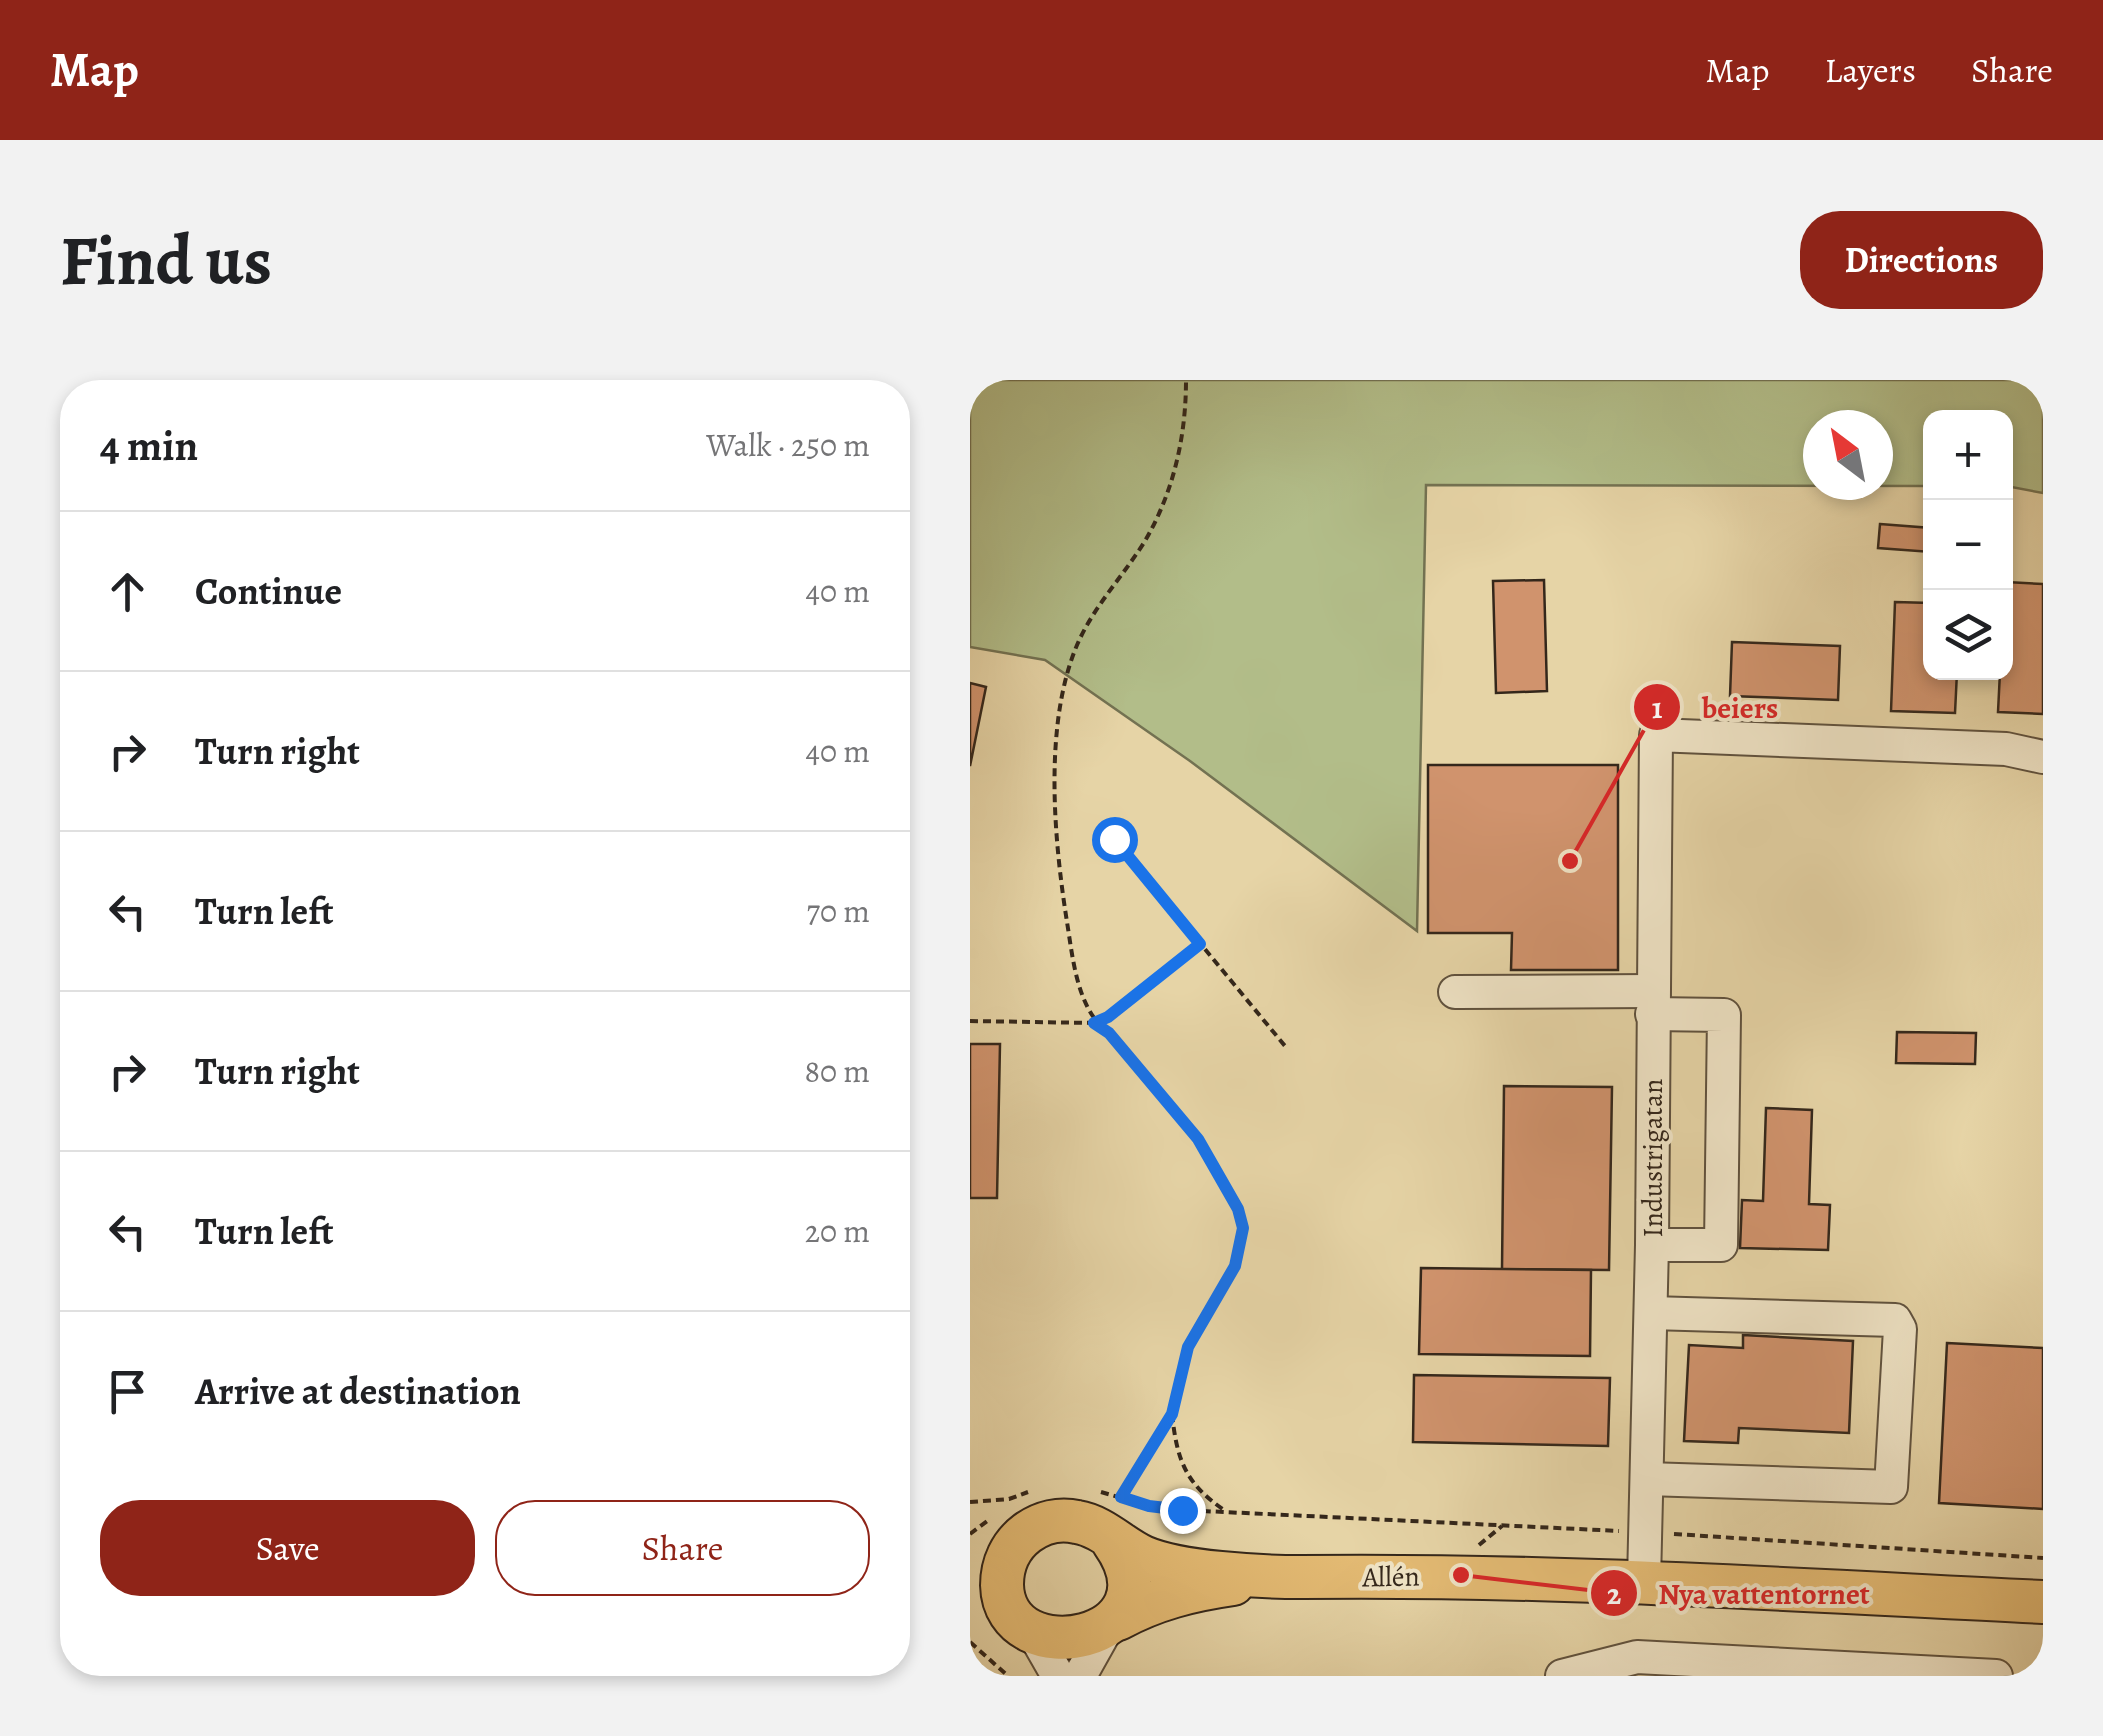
<!DOCTYPE html>
<html lang="en">
<head>
<meta charset="utf-8">
<style>
	:root { --surface:#fff; --page:#f2f2f2; --text:#202124; --muted:#757577; --line:#e0e0e0; --accent:#8f2418 }
	body { margin:0; font-family:Alegreya,serif; background:var(--page); color:var(--text) }
	.controls { position:absolute; right:30px; top:30px; display:grid; overflow:hidden; border-radius:20px; box-shadow:0 5px 15px #0003 }
	.controls button { width:90px; height:90px; display:grid; place-items:center; padding:0; border:0; border-bottom:2px solid var(--line); background:var(--surface); color:var(--text); font:50px sans-serif }
	.compass { position:absolute; left:833px; top:30px; width:90px; height:90px; border-radius:50%; background:var(--surface); box-shadow:0 5px 15px #0003; rotate:328deg }
	.stop { position:absolute; width:30px; height:30px; margin:-22px; border:8px solid #1a73e8; border-radius:50%; background:#fff }
	.stop.end { background:#1a73e8; border-color:#fff; box-shadow:0 2px 10px #0008 }
	.list { margin:0; padding:0; list-style:none }
	h2 { display:flex; justify-content:space-between; align-items:center; height:130px; margin:0; padding:0 40px; font-size:42px }
	h2 small { font-size:32px; font-weight:400; color:var(--muted) }
	.list li { display:grid; grid-template-columns:65px 1fr auto; gap:30px; align-items:center; box-sizing:border-box; height:160px; padding:0 40px; border-top:2px solid var(--line) }
	.list b { display:block; font-size:38px; white-space:nowrap }
	.list em { font-size:32px; font-style:normal; color:var(--muted) }
	.actions { display:flex; gap:20px; padding:30px 40px }
	.actions a { flex:1; padding:22px 0; border:2px solid var(--accent); border-radius:40px; text-align:center; font-size:35px; color:var(--accent) }
	.actions .main { background:var(--accent); color:#fff }
	.icon { flex:none; width:55px; height:55px; fill:none; stroke:currentColor; stroke-width:2; stroke-linecap:round; stroke-linejoin:round }
	.map { position:relative; flex:none; width:1073px; height:1296px; overflow:hidden; border-radius:40px }
	header { display:flex; align-items:center; gap:60px; box-sizing:border-box; height:140px; padding:0 50px; background:var(--accent); color:#fff }
	header strong { font-size:48px }
	nav { display:flex; gap:55px; margin-inline-start:auto; font-size:35px }
	.intro { display:flex; align-items:center; justify-content:space-between; box-sizing:border-box; height:240px; padding:0 60px }
	h1 { margin:0; font-size:70px }
	.button { padding:25px 45px; border-radius:40px; background:var(--accent); color:#fff; font-size:35px; font-weight:700 }
	main { display:flex; gap:60px; padding:0 60px }
	aside { flex:1; background:var(--surface); border-radius:40px; box-shadow:0 5px 15px #0003 }
	.map>svg:first-child { display:block }
</style>
</head>
<body>
<header>
<strong>Map</strong>
<nav><a>Map</a><a>Layers</a><a>Share</a></nav>
</header>
<div class="intro"><h1>Find us</h1><a class="button">Directions</a></div>
<main>
<aside>
<h2>4 min<small>Walk · 250 m</small></h2>
<ul class="list">
<li><svg class="icon" aria-label="ahead" viewBox="0 0 24 24"><path d="M12 20V5M6 11l6-6 6 6"/></svg><div><b>Continue</b></div><em>40 m</em></li>
<li><svg class="icon" aria-label="right" viewBox="0 0 24 24"><path d="M7 20v-9h11M14 6l5 5-5 5"/></svg><div><b>Turn right</b></div><em>40 m</em></li>
<li><svg class="icon" aria-label="left" viewBox="0 0 24 24"><path d="M17 20v-9H6M10 6l-5 5 5 5"/></svg><div><b>Turn left</b></div><em>70 m</em></li>
<li><svg class="icon" aria-label="right" viewBox="0 0 24 24"><path d="M7 20v-9h11M14 6l5 5-5 5"/></svg><div><b>Turn right</b></div><em>80 m</em></li>
<li><svg class="icon" aria-label="left" viewBox="0 0 24 24"><path d="M17 20v-9H6M10 6l-5 5 5 5"/></svg><div><b>Turn left</b></div><em>20 m</em></li>
<li><svg class="icon" aria-label="arrive" viewBox="0 0 24 24"><path d="M6 21V4h12l-3 4 3 4H6"/></svg><div><b>Arrive at destination</b></div></li>
</ul>
<div class="actions"><a class="main">Save</a><a>Share</a></div>
</aside>
<div class="map">
<svg width="1073" height="1296" viewBox="0 0 1073 1296">
	<rect width="100%" height="100%" fill="#e6d4a6"/>
	<filter id="stains"><feTurbulence type="fractalNoise" baseFrequency=".002" numOctaves="4"/><feColorMatrix values="0 0 0 0 .2 0 0 0 0 .09 0 0 0 0 .02 0 0 0 .5 -.17"/></filter>
	<radialGradient id="worn" r=".72"><stop offset=".6" stop-color="#630" stop-opacity="0"/><stop offset="1" stop-color="#630" stop-opacity=".3"/></radialGradient>
	<!-- green -->
	<path fill="#b2bd89" stroke="#737252" stroke-width="2.5" fill-rule="evenodd" d="M0 0H1073V113L1036 106V38H961L960 106 456 105 447 551 220 381 75 280 0 267ZM848 45H908V105H848Z"/>
	<!-- building -->
	<g fill="#d0936d" stroke="#34271b" stroke-width="2.5">
		<path d="M910 144 961 148V172L908 168Z"/>
		<path d="M574 200 577 311 526 313 523 201Z"/>
		<path d="M1036 202 1073 204V334L1028 332 1030 292H1036Z"/>
		<path d="M925 222 961 223V292H987L985 333 921 331Z"/>
		<path d="M762 262 870 266 868 320 760 316Z"/>
		<path d="M0 303 16 307 0 386Z"/>
		<path d="M458 385H648V590H541L542 553H458Z"/>
		<path d="M927 652 1006 653 1005 684 926 683Z"/>
		<path d="M0 664H30L27 818H0Z"/>
		<path d="M534 706 642 707 639 890 532 889Z"/>
		<path d="M796 728 842 730 839 824 860 825 858 870 770 868 772 820 793 821Z"/>
		<path d="M451 888 621 890 620 976 449 974Z"/>
		<path d="M773 955 883 961 879 1053 769 1048 768 1063 714 1061 719 965 773 968Z"/>
		<path d="M977 963 1073 968V1129L969 1123Z"/>
		<path d="M444 995 640 998 638 1066 443 1062Z"/>
	</g>
	<g fill="none" stroke-linecap="round" stroke-linejoin="round">
		<defs>
			<g id="minor">
				<path d="M485 612 682 611"/>
				<path d="M682 634 754 635 751 865H682"/>
				<path d="M677 1099 921 1107 930 949 925 940 681 933"/>
				<path d="M674 1201 682 865 686 355 1036 369 1073 377"/>
				<path d="M68 1261 88 1296"/>
				<path d="M110 1296 133 1255"/>
				<path d="M592 1296 667 1277 1026 1296"/>
			</g>
			<g id="major">
				<path d="M143 1162C213 1261 34 1296 32 1205 32 1184 41 1165 57 1153 72 1142 90 1138 107 1142 132 1146 151 1167 173 1177 210 1193 290 1197 331 1197 579 1194 825 1210 1073 1222"/>
				<path d="M148 1239C185 1219 221 1210 263 1204"/>
			</g>
		</defs>
		<!-- minor casing -->
		<use href="#minor" stroke="#60523e" stroke-width="36"/>
		<!-- major casing -->
		<use href="#major" stroke="#34271b" stroke-width="46"/>
		<!-- path -->
		<g stroke="#34271b" stroke-width="4" stroke-dasharray="8 5" stroke-linecap="butt">
			<path d="M144 459 315 666"/>
			<path d="M0 641 125 643 138 637 229 565"/>
			<path d="M202 1034C207 1080 215 1103 254 1130"/>
			<path d="M131 1112 179 1126 212 1130 649 1151"/>
			<path d="M151 1117 202 1034 218 967 265 886 273 848 269 829 228 759 139 653C107 630 103 579 97 542 84 460 74 349 105 270 121 229 152 198 175 161 204 111 216 56 216 0"/>
			<path d="M0 1122 39 1119 58 1112"/>
			<path d="M0 1154 20 1139"/>
			<path d="M704 1154 1073 1178"/>
			<path d="M509 1165 532 1146"/>
			<path d="M0 1262 38 1296"/>
		</g>
		<!-- minor -->
		<use href="#minor" stroke="#efe3c5" stroke-width="32"/>
		<!-- major -->
		<use href="#major" stroke="#e3ba73" stroke-width="42"/>
	</g>
	<g fill="none" stroke-linecap="round" stroke-linejoin="round">
		<!-- route -->
		<path stroke="#1a73e8" stroke-width="12" d="M144 459 230 564 138 637 124 643 139 653 228 759 268 829 273 848 265 886 218 967 202 1034 151 1117 179 1126 212 1130"/>
	</g>
	<g text-anchor="middle" stroke-width="8" stroke-linejoin="round" paint-order="stroke">
		<!-- street labels -->
		<g font-size="28" fill="#34271b" stroke="#efe3c5">
			<text transform="translate(682 778) rotate(-90)" y="10">Industrigatan</text>
			<text transform="translate(421 1196) rotate(-1)" y="10">Allén</text>
		</g>
	</g>
	<!-- callouts -->
	<path fill="none" stroke="#d62828" stroke-width="4" d="M600 481L687 327M491 1195L644 1213"/>
	<g fill="#d62828" stroke="#efe3c5" stroke-width="4">
		<circle cx="600" cy="481" r="10"/>
		<circle cx="491" cy="1195" r="10"/>
		<circle cx="687" cy="327" r="25"/>
		<circle cx="644" cy="1213" r="25"/>
	</g>
	<g font-size="30" text-anchor="middle" font-weight="bold" fill="#fff">
		<text x="687" y="338">1</text>
		<text x="644" y="1224">2</text>
	</g>
	<g font-size="30" text-anchor="middle" font-weight="bold" fill="#d62828" stroke="#efe3c5" stroke-width="8" stroke-linejoin="round" paint-order="stroke">
		<text x="770" y="338">beiers</text>
		<text x="794" y="1224">Nya vattentornet</text>
	</g>
	<rect width="100%" height="100%" filter="url(#stains)"/>
	<rect width="100%" height="100%" fill="url(#worn)"/>
</svg>
<div class="controls">
<button>+</button>
<button>−</button>
<button><svg class="icon" aria-label="layers" viewBox="0 0 24 24"><path d="M12 4l9 5-9 5-9-5zM3 14l9 5 9-5"/></svg></button>
</div>
<svg class="compass" viewBox="-18 -18 36 36"><path d="M0-13l5 13h-10z" fill="#e53935"/><path d="M0 13l5-13h-10z" fill="#757577"/></svg>
<div class="stop" style="left:144px;top:459px"></div>
<div class="stop end" style="left:212px;top:1130px"></div>
</div>
</main>
</body>
</html>
